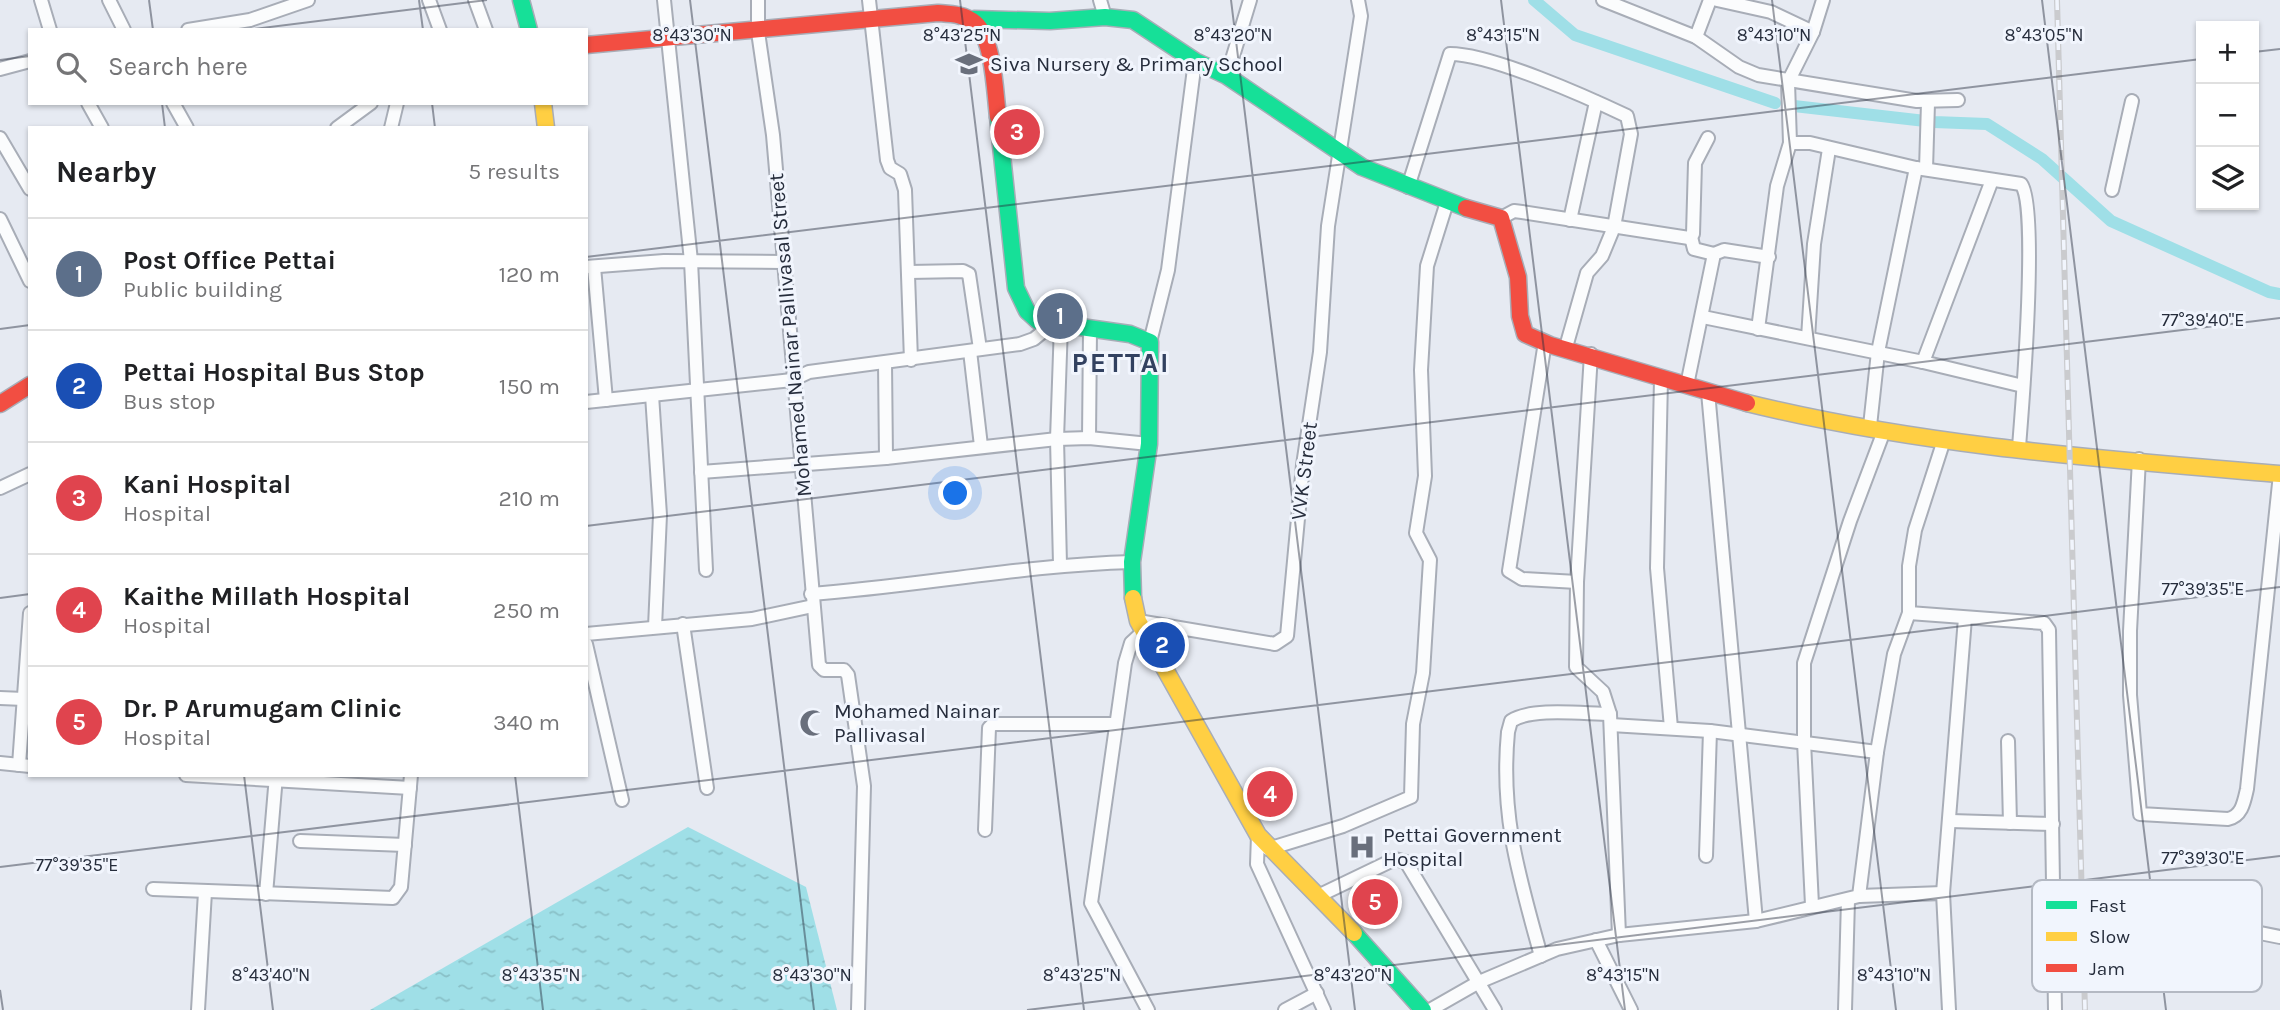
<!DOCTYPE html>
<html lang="en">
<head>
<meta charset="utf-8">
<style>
	:root { --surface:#fff; --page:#f2f2f2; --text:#202124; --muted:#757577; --line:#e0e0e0; --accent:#7c3aed }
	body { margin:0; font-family:Karla,sans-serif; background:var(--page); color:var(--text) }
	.controls { position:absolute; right:21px; top:21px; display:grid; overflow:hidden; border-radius:0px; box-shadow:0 2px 5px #0004 }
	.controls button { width:63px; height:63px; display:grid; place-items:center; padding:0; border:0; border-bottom:2px solid var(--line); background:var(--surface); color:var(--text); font:35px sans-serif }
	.you { position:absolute; left:956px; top:494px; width:24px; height:24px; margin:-18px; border:5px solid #fff; border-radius:50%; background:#1a73e8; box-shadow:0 0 0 10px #1a73e833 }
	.badge { display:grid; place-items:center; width:46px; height:46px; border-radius:50%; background:var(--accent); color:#fff; font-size:23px; font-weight:700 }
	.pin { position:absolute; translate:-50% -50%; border:4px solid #fff; box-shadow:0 2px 7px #0006 }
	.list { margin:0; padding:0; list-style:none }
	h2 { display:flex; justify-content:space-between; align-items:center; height:91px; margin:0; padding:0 28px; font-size:30px }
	h2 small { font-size:23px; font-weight:400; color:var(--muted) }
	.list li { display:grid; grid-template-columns:46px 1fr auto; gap:21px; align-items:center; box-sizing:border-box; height:112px; padding:0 28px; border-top:2px solid var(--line) }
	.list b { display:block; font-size:26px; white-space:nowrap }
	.list p { margin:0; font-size:23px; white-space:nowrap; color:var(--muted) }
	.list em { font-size:23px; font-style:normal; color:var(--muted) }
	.icon { flex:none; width:38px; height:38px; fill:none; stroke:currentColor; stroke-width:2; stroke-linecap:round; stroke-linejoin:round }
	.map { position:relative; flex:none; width:2280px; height:1010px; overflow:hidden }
	.search { position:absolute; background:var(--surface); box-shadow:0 2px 5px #0004; left:28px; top:28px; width:560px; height:77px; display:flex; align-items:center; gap:18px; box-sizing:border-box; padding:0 24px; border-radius:0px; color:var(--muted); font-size:26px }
	.panel { position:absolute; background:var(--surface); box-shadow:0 2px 5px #0004; left:28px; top:126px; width:560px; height:651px; border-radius:0px }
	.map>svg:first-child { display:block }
</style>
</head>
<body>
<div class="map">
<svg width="2280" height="1010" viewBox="0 0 2280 1010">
	<defs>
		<pattern id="water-ripples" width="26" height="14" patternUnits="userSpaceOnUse" patternTransform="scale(1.75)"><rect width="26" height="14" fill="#9fdfe7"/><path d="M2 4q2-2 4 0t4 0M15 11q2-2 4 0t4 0" fill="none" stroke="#89c0c7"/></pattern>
	</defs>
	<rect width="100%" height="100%" fill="#e6eaf2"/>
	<!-- water -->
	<path fill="url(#water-ripples)" d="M688 827 806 887 837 1010H370Z"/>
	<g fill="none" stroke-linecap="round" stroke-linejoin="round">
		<!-- canal -->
		<g stroke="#9fdfe7" stroke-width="12">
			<path d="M1534 0 1575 35 1775 103"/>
			<path d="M1794 106 1934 122 1987 124 2042 159 2111 221 2269 292 2280 294"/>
		</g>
		<!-- street-tunnel -->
		<path stroke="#c0c4ce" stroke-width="12" stroke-dasharray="12 6" stroke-linecap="butt" d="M2068 929H2089"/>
		<defs>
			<g id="street">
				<path d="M41 0 50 30"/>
				<path d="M109 0 124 30"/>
				<path d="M429 0 440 30"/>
				<path d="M475 0 486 30"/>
				<path d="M664 0 691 261 706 570"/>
				<path d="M758 0V32L773 135 819 665 824 670H844L848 675 864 786 858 1010"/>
				<path d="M869 0 887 160 890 168 900 174 905 190 911 360"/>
				<path d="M1100 0 1105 17"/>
				<path d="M1603 0 1696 37 1739 67 1758 75 1917 101 1958 100"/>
				<path d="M1717 0 1771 12 1813 32"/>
				<path d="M188 30 250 20 308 0"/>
				<path d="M1696 37 1710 0"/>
				<path d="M0 69 30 61"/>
				<path d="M1227 76 1250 0"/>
				<path d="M88 103 102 128"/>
				<path d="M173 103 187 128"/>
				<path d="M337 128 371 103"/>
				<path d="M391 128 397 103"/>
				<path d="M0 138 30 189"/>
				<path d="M1790 143 1788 82 1813 32 1823 0"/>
				<path d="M1926 169 1928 103"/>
				<path d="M1408 187 1450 54C1491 54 1587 97 1627 116L1631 134 1614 227 1602 256 1587 273 1566 347"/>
				<path d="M2112 190 2132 101"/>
				<path d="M1501 218 1514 211 1522 212 1689 238 1693 234 1695 163 1708 138"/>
				<path d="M0 219 30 281"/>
				<path d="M1570 220 1596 102"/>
				<path d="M1691 237 1694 249 1714 254"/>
				<path d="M586 267 664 261 784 262"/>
				<path d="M594 267 606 400"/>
				<path d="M909 272 963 271 969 274 980 349"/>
				<path d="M1703 317 1923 362 1992 180"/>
				<path d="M1758 329 1777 186 1790 143H1810L1916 168 2021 184C2039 205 2022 409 2019 447"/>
				<path d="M1808 338 1814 244 1829 149"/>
				<path d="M1150 342 1168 270 1195 61"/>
				<path d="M1545 342 1509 571 1522 579 1577 582"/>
				<path d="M970 351 981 446"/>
				<path d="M1591 354 1577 582 1576 667 1603 692 1610 714 1619 935"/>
				<path d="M1923 362 2023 386"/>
				<path d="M885 363 886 458"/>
				<path d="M1661 379 1657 568 1671 728"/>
				<path d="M1687 385 1714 254 1724 250 1769 257"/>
				<path d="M1708 392 1756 921"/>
				<path d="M652 395 660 515 655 627"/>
				<path d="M586 402 792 380 809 372 1020 344 1034 339 1052 324"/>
				<path d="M1870 426 1878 352 1916 168"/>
				<path d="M1089 438 1090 330"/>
				<path d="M2139 459 2130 631V695L2140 814 2228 819C2242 816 2244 802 2247 789L2280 474"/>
				<path d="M701 472 886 458 1057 439 1089 438 1149 444"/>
				<path d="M0 488 30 474"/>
				<path d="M1060 564 1057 439 1061 325"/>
				<path d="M811 594C919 586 1024 565 1132 562"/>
				<path d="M1909 613 2044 623 2049 630 2055 1010"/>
				<path d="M1138 621 1275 644 1287 636 1303 465 1320 352 1328 226 1361 16 1358 0"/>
				<path d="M683 624 707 788"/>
				<path d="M1144 631 1131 643 1125 663 1091 903 1148 1010"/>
				<path d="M586 634 752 619 813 606"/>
				<path d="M586 644 622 800"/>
				<path d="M0 698 24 699"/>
				<path d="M1611 725 1710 731 1877 752"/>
				<path d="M2008 741 2010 823"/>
				<path d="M0 763 30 766"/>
				<path d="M19 765 30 613"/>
				<path d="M186 775 410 788"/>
				<path d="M1951 821 2053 824"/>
				<path d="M985 830 989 728 993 724H1114"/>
				<path d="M1258 835 1257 864 1324 1010"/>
				<path d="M300 841 405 845"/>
				<path d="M1268 849 1343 826 1411 797 1413 724 1423 673 1430 560 1416 533 1425 476 1421 370 1427 266 1447 202"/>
				<path d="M1706 856 1710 731"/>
				<path d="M153 889 393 898 401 887 411 775"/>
				<path d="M266 894 276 776"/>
				<path d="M1318 896 1395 859 1406 862 1495 1010"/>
				<path d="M1859 896 1943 893"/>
				<path d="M1812 905 1804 742V663L1850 521 1884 431"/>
				<path d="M2089 929 2235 928 2280 937"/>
				<path d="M1596 940 1631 1010"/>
				<path d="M1541 956C1519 876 1500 816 1508 732L1511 721C1532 707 1584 714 1610 714"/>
				<path d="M198 1010 205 892"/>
				<path d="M1285 1010 1317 993"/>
				<path d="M1430 1010 1479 982 1557 949 1619 935 1756 921 1859 896 1877 752 1894 654 1909 613V566L1915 530 1944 440"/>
				<path d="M1845 1010 1848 900"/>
				<path d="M1949 1010 1943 893 1965 618"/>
			</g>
			<g id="fast">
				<path d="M521 0 529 30"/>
				<path d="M974 19 1050 21 1105 17 1133 20 1195 61 1227 76 1362 167 1466 208"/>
				<path d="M998 117 1016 288 1027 311 1038 321 1130 334 1150 342 1149 444 1132 562 1133 598"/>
				<path d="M1354 933 1423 1010"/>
			</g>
			<g id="slow">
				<path d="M543 103 546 128"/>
				<path d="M1747 403C1921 446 2102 459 2280 474"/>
				<path d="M1133 598 1138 621 1258 835 1354 933"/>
			</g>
			<g id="jam">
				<path d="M586 45 938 13C951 14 964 14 975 23 994 39 995 94 998 117"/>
				<path d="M1466 208 1501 218 1518 277 1520 316 1525 334 1550 345 1747 403"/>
				<path d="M0 404 30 385"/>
			</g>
		</defs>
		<!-- street casing -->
		<use href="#street" stroke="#a8adb7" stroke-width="16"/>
		<!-- fast casing -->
		<use href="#fast" stroke="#a8adb7" stroke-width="19"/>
		<!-- slow casing -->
		<use href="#slow" stroke="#a8adb7" stroke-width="19"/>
		<!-- jam casing -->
		<use href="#jam" stroke="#a8adb7" stroke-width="19"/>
		<!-- street -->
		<use href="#street" stroke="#fbfcfd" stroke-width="12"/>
		<!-- fast -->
		<use href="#fast" stroke="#16e098" stroke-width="16"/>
		<!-- slow -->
		<use href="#slow" stroke="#ffcf43" stroke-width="16"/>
		<!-- jam -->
		<use href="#jam" stroke="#f24e42" stroke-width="16"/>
		<defs>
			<path id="rail" d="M2057 0 2085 1010"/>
		</defs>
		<!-- rail casing -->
		<use href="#rail" stroke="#cacbce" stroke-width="6"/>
		<!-- rail -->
		<use href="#rail" stroke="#f1f5fd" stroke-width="3.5" stroke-dasharray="10" stroke-linecap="butt"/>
	</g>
	<!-- ticks -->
	<path fill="none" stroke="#262d3c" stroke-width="2" stroke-opacity="0.45" d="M149 0 153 30M419 0 423 30M690 0 814 1010M960 0 1084 1010M1231 0 1355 1010M1501 0 1625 1010M1772 0 1896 1010M2042 0 2166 1010M245 30 487 0M2254 52 2280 49M0 60 30 56M162 103 165 128M432 103 435 128M586 257 2201 59M0 329 30 325M586 526 2280 318M0 598 30 594M244 775 273 1010M515 775 543 1010M0 867 2280 587M0 990 3 1010M1027 1010 2280 856"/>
	<!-- icons -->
	<defs>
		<symbol id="school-bare" viewBox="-9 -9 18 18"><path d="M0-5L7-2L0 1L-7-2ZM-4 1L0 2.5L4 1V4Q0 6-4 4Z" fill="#696f7c" stroke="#f1f5fd" stroke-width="2.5" paint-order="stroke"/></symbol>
		<symbol id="mosque-bare" viewBox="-9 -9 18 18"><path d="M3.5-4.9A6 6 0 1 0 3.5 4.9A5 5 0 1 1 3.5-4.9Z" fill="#696f7c" stroke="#f1f5fd" stroke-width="2.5" paint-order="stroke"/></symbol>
		<symbol id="hospital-bare" viewBox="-9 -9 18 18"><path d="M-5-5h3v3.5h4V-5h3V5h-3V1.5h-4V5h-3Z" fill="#696f7c" stroke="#f1f5fd" stroke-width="2.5" paint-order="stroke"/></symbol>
	</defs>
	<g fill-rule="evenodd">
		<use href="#school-bare" x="950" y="45" width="38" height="38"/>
		<use href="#mosque-bare" x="794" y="704" width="38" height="38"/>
		<use href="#hospital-bare" x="1343" y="828" width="38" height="38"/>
	</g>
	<g text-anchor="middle" stroke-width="6" stroke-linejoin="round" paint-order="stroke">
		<!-- poi labels -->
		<g font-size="21" fill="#262d3c" stroke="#f1f5fd" text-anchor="start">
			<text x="990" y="71">Siva Nursery &amp; Primary School</text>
			<text x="834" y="718">Mohamed Nainar<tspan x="834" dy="24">Pallivasal</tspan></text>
			<text x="1383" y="842">Pettai Government<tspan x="1383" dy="24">Hospital</tspan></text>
		</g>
		<!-- street labels -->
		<g font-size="21" fill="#262d3c" stroke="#f1f5fd">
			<text transform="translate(790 335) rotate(-95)" y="7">Mohamed Nainar Pallivasal Street</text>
			<text transform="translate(1304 471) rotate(-83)" y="7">VVK Street</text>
		</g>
		<!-- district labels -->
		<g font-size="28" font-weight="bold" letter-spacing="2" fill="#324160" stroke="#f1f5fd">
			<text x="1121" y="372">PETTAI</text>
		</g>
	</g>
	<!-- legend -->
	<rect x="2032" y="880" width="230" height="112" rx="10" fill="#f1f5fd" stroke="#b4b9c3" stroke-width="2"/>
	<rect x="2046" y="901" width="31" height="8" fill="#16e098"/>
	<rect x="2046" y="932" width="31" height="9" fill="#ffcf43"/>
	<rect x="2046" y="964" width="31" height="8" fill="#f24e42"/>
	<g font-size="19" fill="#262d3c">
		<text x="2089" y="912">Fast</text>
		<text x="2089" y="943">Slow</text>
		<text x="2089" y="975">Jam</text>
	</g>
	<g font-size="18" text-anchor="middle" fill="#262d3c" stroke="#f1f5fd" stroke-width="6" stroke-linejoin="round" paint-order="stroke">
		<text x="692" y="41">8°43'30"N</text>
		<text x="962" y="41">8°43'25"N</text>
		<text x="1233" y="41">8°43'20"N</text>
		<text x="1503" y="41">8°43'15"N</text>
		<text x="1774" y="41">8°43'10"N</text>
		<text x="2044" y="41">8°43'05"N</text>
		<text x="2203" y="326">77°39'40"E</text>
		<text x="2203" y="595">77°39'35"E</text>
		<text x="2203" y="864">77°39'30"E</text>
		<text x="77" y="871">77°39'35"E</text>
		<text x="271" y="981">8°43'40"N</text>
		<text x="541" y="981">8°43'35"N</text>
		<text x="812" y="981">8°43'30"N</text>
		<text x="1082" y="981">8°43'25"N</text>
		<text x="1353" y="981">8°43'20"N</text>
		<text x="1623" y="981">8°43'15"N</text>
		<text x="1894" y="981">8°43'10"N</text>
	</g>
</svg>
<div class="controls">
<button>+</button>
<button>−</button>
<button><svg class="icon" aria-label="layers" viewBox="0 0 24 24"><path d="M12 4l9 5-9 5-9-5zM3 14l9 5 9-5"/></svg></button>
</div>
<div class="you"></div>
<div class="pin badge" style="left:1060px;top:316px;background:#5c6f8a">1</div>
<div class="pin badge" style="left:1162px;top:645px;background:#1a4fb4">2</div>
<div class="pin badge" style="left:1017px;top:132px;background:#e0444e">3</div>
<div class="pin badge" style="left:1270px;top:794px;background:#e0444e">4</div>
<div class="pin badge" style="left:1375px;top:902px;background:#e0444e">5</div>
<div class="search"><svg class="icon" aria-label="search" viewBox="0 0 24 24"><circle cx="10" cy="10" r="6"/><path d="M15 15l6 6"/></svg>Search here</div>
<section class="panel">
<h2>Nearby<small>5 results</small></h2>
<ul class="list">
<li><span class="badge" style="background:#5c6f8a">1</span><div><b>Post Office Pettai</b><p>Public building</p></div><em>120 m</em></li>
<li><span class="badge" style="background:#1a4fb4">2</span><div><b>Pettai Hospital Bus Stop</b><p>Bus stop</p></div><em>150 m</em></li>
<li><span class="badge" style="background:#e0444e">3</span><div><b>Kani Hospital</b><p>Hospital</p></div><em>210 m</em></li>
<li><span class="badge" style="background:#e0444e">4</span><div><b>Kaithe Millath Hospital</b><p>Hospital</p></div><em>250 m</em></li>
<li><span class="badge" style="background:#e0444e">5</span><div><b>Dr. P Arumugam Clinic</b><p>Hospital</p></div><em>340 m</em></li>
</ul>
</section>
</div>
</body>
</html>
